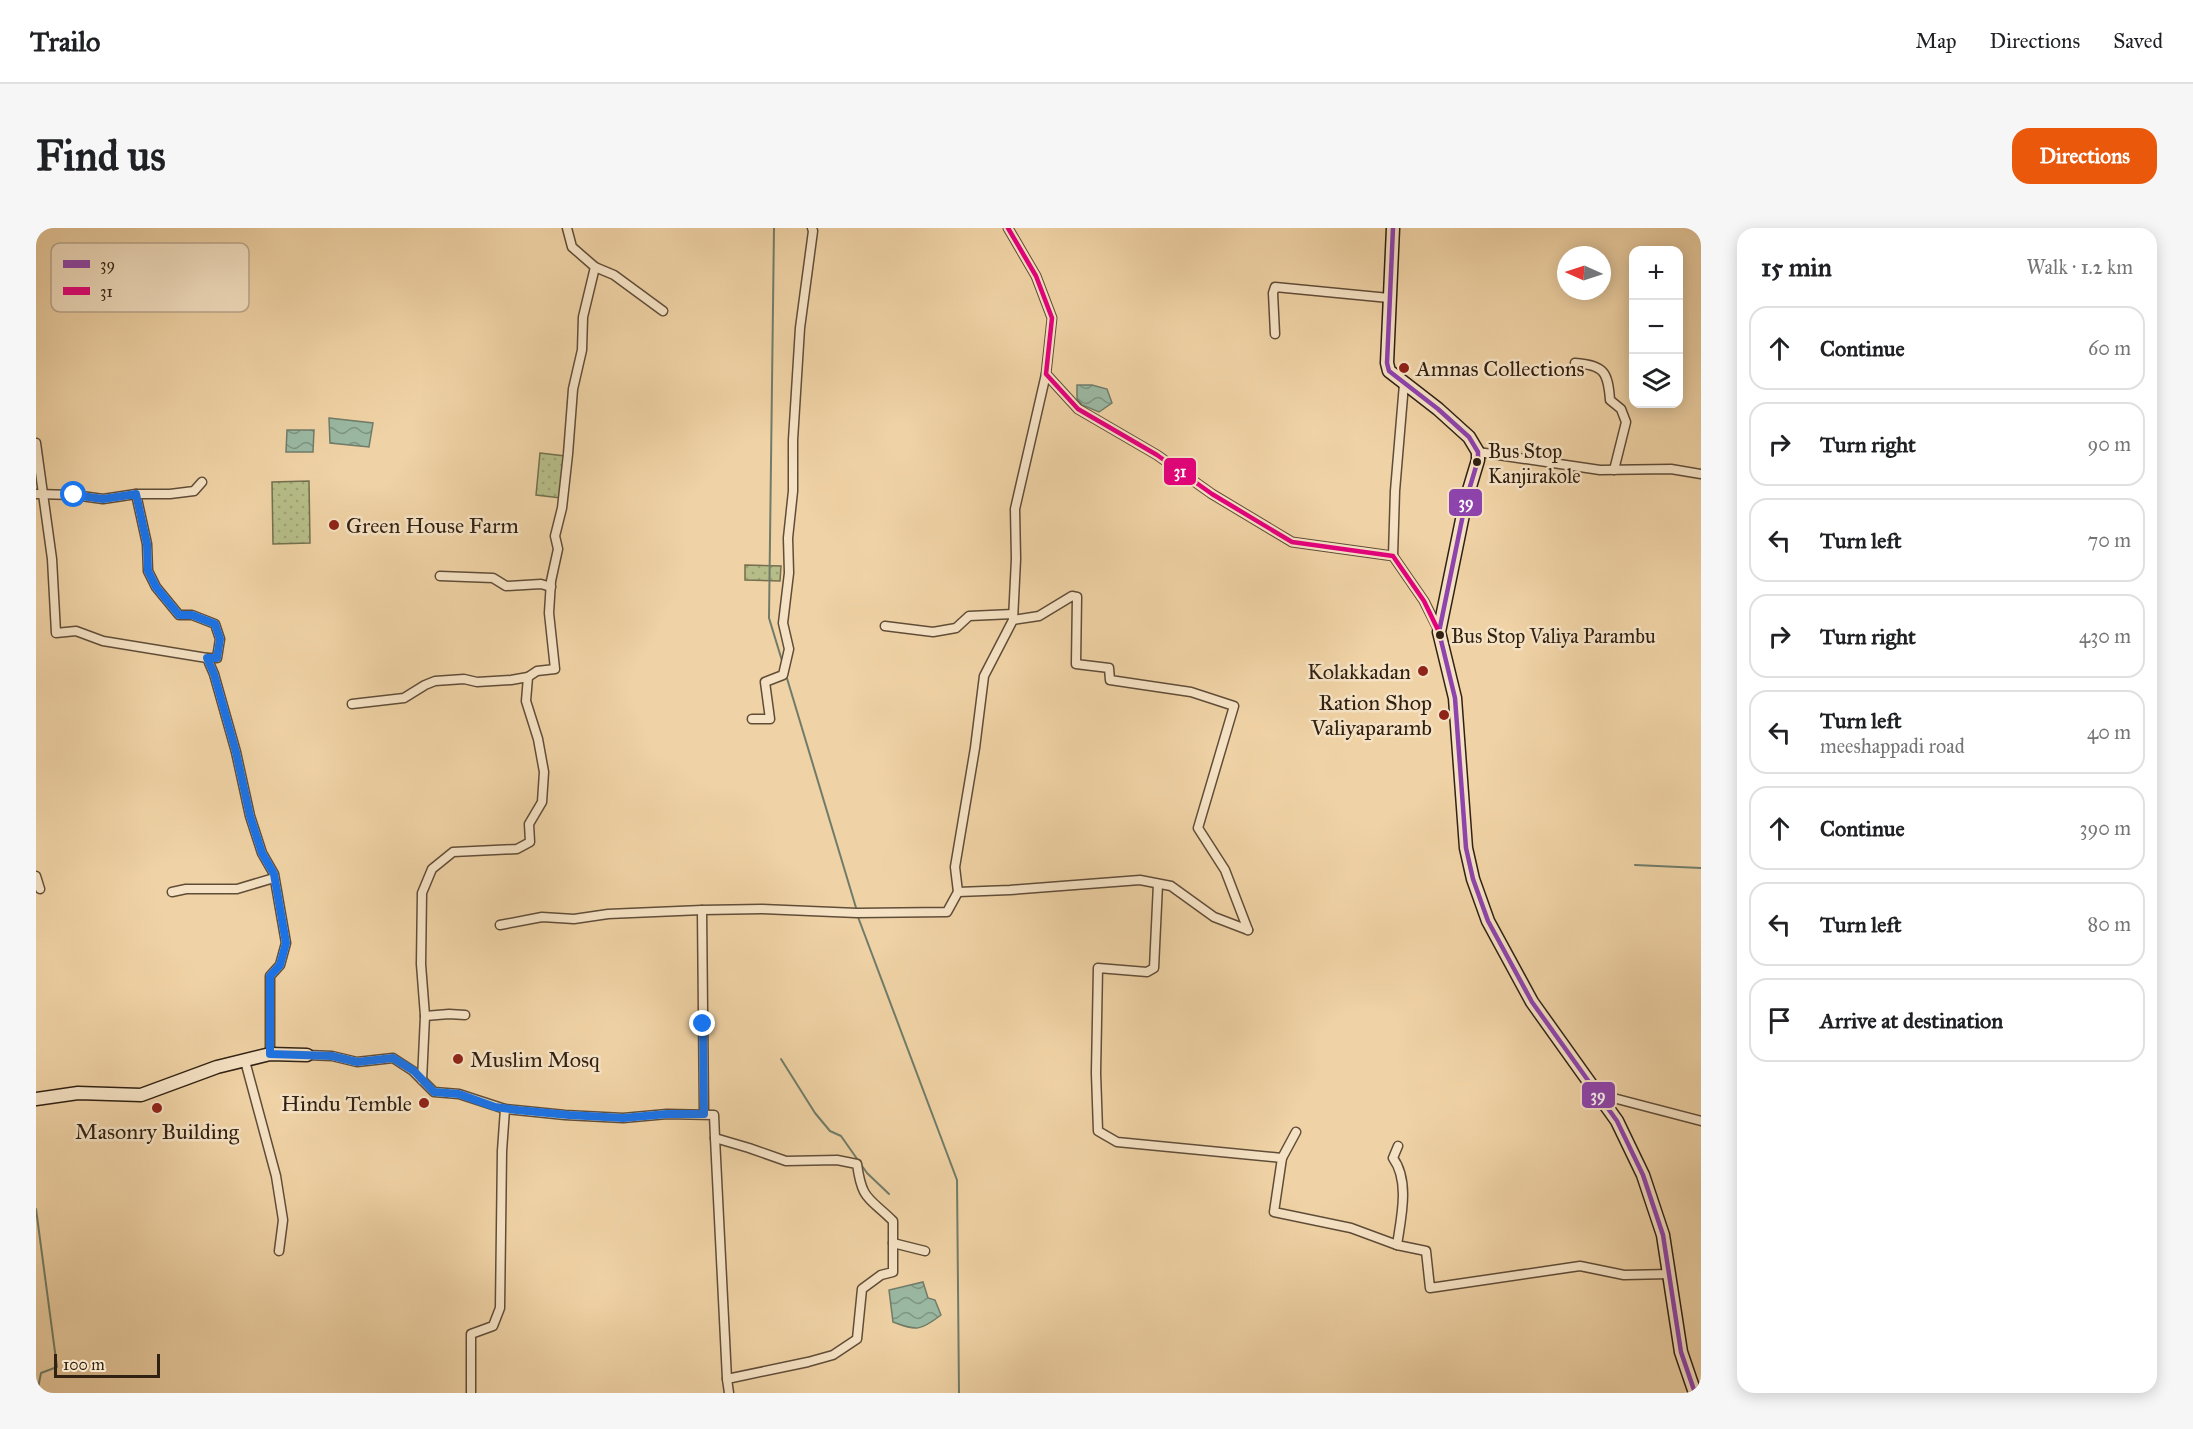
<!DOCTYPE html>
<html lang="en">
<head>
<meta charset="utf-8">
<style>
	:root { --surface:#fff; --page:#f6f6f6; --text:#202124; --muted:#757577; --line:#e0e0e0; --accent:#ea580c }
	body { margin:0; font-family:"IM FELL Great Primer",serif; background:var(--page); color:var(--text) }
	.controls { position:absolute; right:18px; top:18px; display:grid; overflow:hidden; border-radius:12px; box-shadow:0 3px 15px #0003 }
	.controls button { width:54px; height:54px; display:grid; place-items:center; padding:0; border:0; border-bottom:2px solid var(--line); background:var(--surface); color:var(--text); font:30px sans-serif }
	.compass { position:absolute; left:1521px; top:18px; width:54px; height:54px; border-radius:50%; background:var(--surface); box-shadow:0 3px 15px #0003; rotate:273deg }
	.scale { position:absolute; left:18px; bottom:15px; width:106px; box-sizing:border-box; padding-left:6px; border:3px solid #312113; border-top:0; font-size:16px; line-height:21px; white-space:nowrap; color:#312113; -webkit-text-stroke:4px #f5e2c4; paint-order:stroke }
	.stop { position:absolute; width:18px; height:18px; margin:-14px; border:4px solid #1a73e8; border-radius:50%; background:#fff }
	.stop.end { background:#1a73e8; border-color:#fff; box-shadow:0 2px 6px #0008 }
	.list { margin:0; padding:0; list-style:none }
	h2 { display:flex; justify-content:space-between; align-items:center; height:78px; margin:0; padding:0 24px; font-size:26px }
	h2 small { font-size:20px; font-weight:400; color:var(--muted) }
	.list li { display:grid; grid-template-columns:39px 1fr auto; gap:18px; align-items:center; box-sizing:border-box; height:84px; margin:0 12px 12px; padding:0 12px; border:2px solid var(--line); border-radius:18px }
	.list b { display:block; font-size:22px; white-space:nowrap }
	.list p { margin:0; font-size:20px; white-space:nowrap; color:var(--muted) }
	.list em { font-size:20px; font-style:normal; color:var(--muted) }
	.icon { flex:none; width:33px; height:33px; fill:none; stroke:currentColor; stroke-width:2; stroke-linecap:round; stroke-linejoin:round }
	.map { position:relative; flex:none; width:1665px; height:1165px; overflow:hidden; border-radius:18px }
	header { display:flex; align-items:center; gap:36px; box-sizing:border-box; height:84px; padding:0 30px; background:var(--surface); border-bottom:2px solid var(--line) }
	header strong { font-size:28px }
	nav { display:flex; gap:33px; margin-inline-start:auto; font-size:21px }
	.intro { display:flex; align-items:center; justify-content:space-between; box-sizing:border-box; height:144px; padding:0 36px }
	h1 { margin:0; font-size:42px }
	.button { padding:15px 27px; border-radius:18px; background:var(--accent); color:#fff; font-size:21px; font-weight:700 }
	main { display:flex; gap:36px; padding:0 36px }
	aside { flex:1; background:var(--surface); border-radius:18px; box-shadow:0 3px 15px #0003 }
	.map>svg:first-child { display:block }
</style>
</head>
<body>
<header>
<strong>Trailo</strong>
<nav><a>Map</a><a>Directions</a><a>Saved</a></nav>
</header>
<div class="intro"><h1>Find us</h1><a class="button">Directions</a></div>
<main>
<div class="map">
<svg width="1665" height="1165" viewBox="0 0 1665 1165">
	<defs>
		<pattern id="park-dots" width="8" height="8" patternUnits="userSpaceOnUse" patternTransform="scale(1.5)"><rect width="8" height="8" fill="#b6bd88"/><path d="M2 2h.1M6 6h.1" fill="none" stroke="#9da274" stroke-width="1.8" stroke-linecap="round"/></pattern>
		<pattern id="water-waves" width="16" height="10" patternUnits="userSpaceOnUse" patternTransform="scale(1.5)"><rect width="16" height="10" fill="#9ab8a2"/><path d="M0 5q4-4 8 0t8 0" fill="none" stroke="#7e9583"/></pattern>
	</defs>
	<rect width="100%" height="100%" fill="#efd2a5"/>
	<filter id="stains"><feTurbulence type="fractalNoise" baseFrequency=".00333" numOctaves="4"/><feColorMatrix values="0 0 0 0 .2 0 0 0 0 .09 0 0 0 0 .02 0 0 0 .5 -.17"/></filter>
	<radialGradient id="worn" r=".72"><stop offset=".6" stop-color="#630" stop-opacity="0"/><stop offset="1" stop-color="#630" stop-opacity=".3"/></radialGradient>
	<!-- park -->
	<g fill="url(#park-dots)" stroke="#746f4e" stroke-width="1.5">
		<path d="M504 225 529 228 525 270 500 267Z"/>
		<path d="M273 253 274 315 237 316 236 254Z"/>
		<path d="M709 337 745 338 744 353 709 352Z"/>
	</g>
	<!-- water -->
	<g fill="url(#water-waves)" stroke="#707c69" stroke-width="1.5">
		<path d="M1041 157H1056L1071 161 1076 175 1063 184 1046 177 1041 171Z"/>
		<path d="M293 190 337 195 333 219 294 215Z"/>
		<path d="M251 202H278L277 224H250Z"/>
		<path d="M887 1054 892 1070 899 1072 905 1087C884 1103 881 1103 857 1094L853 1062Z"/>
	</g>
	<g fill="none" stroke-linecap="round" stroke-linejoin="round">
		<!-- stream -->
		<g stroke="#707c69" stroke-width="2">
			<path d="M738 0 733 390 747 436"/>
			<path d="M750 447 821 683"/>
			<path d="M1599 637 1665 640"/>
			<path d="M822 689 921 952 923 1165"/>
			<path d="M745 831 779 885 794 903 805 908 831 945 853 966"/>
			<path d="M0 981 21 1139 5 1145 1 1165"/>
		</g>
		<defs>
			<g id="street">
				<path d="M972 0 1000 48 1016 90 1010 146 1042 181 1121 227 1176 266 1256 314 1357 328 1388 373 1403 403"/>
				<path d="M559 39 578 47 627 83"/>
				<path d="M1239 106 1237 65 1239 59 1353 70"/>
				<path d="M1539 135C1568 137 1572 144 1574 172L1585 181 1590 194 1578 242"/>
				<path d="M0 215 16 331 20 405 40 403 67 413 171 430 178 446 200 524 214 588 226 625 238 646 250 715 244 737 234 748V826"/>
				<path d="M1442 224 1564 242 1635 241 1665 246"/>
				<path d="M0 266 38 267 67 271 100 266H134L158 263 166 254"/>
				<path d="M100 266 111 316 112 343 120 359 143 387H156L179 396 184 411 181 430H171"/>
				<path d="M1357 328 1359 263 1368 156"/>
				<path d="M404 348 457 350 470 358 505 356 515 359"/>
				<path d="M977 392 1003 388 1036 368 1041 369 1040 436 1073 440 1074 452 1155 464 1198 478 1162 600 1189 642 1212 702"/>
				<path d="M849 398 897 404 920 400 933 388 977 386"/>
				<path d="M316 476 368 470 389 457 399 453 428 451 441 454 475 452 492 449"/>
				<path d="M716 491H734L729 454 747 447 753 421 747 395 753 345 752 310 757 263V212L764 100 777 3 776 0"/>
				<path d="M0 648 4 661"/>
				<path d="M1122 656 1118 740 1111 744 1062 740 1060 845 1062 903 1081 914 1246 930"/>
				<path d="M136 664 150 661H201L238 650"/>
				<path d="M922 664 974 662 1104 652 1135 658 1178 689 1212 702"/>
				<path d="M666 682 668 886"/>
				<path d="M464 697 506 689 538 691 572 686 666 682 726 681 821 685 911 684 922 664 919 639 939 520 948 448 977 392 980 331 979 281 1010 146"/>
				<path d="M389 788 413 786 429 787"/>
				<path d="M271 827 296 828 321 834 357 830 377 843 398 864 423 866 469 881 529 887 587 890 631 886 678 887 679 910 713 920 750 933 801 932 821 936C826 973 833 969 857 993V1044L845 1047 826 1061 821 1111 797 1127 772 1134 691 1151 693 1165"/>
				<path d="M209 833 240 948 247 992 243 1023"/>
				<path d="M386 852 389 788 385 736 386 665 396 641 417 624 481 621 494 614 493 596 506 574 508 544 502 511 490 473 492 449 501 443 519 441 513 385 515 353 522 321 519 308 526 280 532 226 537 161 546 122 547 89 559 39 536 19 531 0"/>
				<path d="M1562 866 1665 893"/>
				<path d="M1260 904 1246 930 1238 984 1315 1000 1361 1017"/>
				<path d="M679 910 691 1151"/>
				<path d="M1362 918 1357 930C1374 953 1365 990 1361 1017L1390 1023 1394 1060 1544 1038 1588 1047 1634 1046"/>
				<path d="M857 1015 889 1023"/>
				<path d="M435 1165V1106L457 1098 464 1080 466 923 469 881"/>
			</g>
			<g id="secondary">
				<path d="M1357 0 1351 135 1353 143 1402 181 1433 209 1442 224V232L1430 272 1403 404 1419 470 1430 620 1437 651 1452 693 1496 774 1581 893 1607 947 1627 1007 1645 1124 1659 1165"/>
				<path d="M0 871 42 865 105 867 181 839 234 826 271 827"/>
			</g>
		</defs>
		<!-- street casing -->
		<use href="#street" stroke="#604d38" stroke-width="11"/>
		<!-- secondary casing -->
		<use href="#secondary" stroke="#312113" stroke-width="15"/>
		<!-- street -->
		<use href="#street" stroke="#f5e2c4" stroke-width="8"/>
		<!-- secondary -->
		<use href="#secondary" stroke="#f5e2c4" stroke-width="12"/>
		<defs>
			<path id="bus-1" d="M1357 0 1351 135 1353 143 1402 181 1433 209 1442 224V232L1430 272 1403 404 1419 470 1430 620 1437 651 1452 693 1496 774 1581 893 1607 947 1627 1007 1645 1124 1659 1165"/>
			<path id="bus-2" d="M972 0 1000 48 1016 90 1010 146 1042 181 1121 227 1176 266 1256 314 1357 328 1388 373 1403 404"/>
		</defs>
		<!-- bus-1 casing -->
		<use href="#bus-1" stroke="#f5e2c4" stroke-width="9"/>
		<!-- bus-2 casing -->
		<use href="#bus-2" stroke="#f5e2c4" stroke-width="9"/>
		<!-- bus-1 -->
		<use href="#bus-1" stroke="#8e44ad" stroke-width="4.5"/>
		<!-- bus-2 -->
		<use href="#bus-2" stroke="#e5007d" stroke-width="4.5"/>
	</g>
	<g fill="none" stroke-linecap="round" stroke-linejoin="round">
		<!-- route -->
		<path stroke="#1a73e8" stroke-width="8" d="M38 267 67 271 100 266 111 316 112 343 120 359 143 387H156L179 396 184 411 181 430H171L178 446 200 524 214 588 226 625 238 646 250 715 244 737 234 748V826L296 828 321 834 357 830 378 843 398 864 423 866 459 879 481 882 533 887 587 890 631 886H668L667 796"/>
	</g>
	<!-- markers -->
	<g fill="#8f2418" stroke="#f5e2c4" stroke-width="2">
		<circle cx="1368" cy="140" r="6"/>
		<circle cx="298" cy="297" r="6"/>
		<circle cx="1387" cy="443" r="6"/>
		<circle cx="1408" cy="487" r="6"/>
		<circle cx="422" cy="831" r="6"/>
		<circle cx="388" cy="875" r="6"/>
		<circle cx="121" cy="880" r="6"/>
	</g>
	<g fill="#312113" stroke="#f5e2c4" stroke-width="2">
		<circle cx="1441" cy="234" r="5"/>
		<circle cx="1404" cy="407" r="5"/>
	</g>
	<g text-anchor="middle" stroke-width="5" stroke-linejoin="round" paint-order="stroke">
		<!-- bus labels -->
		<g font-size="20" fill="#312113" stroke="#f5e2c4" text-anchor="start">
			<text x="1452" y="230">Bus Stop<tspan x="1452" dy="25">Kanjirakole</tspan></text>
			<text x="1415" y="415">Bus Stop Valiya Parambu</text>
		</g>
		<!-- poi labels -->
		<g font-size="22" fill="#312113" stroke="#f5e2c4" text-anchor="start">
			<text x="1380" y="148">Amnas Collections</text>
			<text x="310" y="305">Green House Farm</text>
			<text x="1375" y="451" text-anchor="end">Kolakkadan</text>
			<text x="1396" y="482" text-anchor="end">Ration Shop<tspan x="1396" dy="25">Valiyaparamb</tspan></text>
			<text x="434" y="839">Muslim Mosq</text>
			<text x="376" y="883" text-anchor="end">Hindu Temble</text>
			<text x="121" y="911" text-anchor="middle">Masonry Building</text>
		</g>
	</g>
	<!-- legend -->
	<rect x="15" y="15" width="198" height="69" rx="9" fill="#f5e2c4" stroke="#baa88f" stroke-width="1.5"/>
	<rect x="27" y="32" width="27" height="8" fill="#8e44ad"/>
	<rect x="27" y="59" width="27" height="8" fill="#e5007d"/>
	<g font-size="16" fill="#312113">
		<text x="64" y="42">39</text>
		<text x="64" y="69">31</text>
	</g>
	<g stroke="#f5e2c4" stroke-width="2">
		<rect x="1127" y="229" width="34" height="29" rx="6" fill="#e5007d"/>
		<rect x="1412" y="260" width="35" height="29" rx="6" fill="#8e44ad"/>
		<rect x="1545" y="853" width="35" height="28" rx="6" fill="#8e44ad"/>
	</g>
	<g font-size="16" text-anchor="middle" font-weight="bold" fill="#fff">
		<text x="1144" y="249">31</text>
		<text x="1430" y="280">39</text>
		<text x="1562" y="873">39</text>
	</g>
	<rect width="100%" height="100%" filter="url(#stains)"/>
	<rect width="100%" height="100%" fill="url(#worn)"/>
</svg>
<div class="controls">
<button>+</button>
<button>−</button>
<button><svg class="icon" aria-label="layers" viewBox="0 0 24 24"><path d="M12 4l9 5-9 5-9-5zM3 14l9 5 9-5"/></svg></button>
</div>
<svg class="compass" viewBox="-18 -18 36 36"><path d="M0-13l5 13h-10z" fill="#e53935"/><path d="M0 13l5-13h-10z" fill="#757577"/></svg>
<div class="scale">100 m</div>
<div class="stop" style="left:38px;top:267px"></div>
<div class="stop end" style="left:667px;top:796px"></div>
</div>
<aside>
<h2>15 min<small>Walk · 1.2 km</small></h2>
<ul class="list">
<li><svg class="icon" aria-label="ahead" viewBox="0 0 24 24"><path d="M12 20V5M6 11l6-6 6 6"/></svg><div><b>Continue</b></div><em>60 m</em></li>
<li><svg class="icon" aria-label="right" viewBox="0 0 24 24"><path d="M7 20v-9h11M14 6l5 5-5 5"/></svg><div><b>Turn right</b></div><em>90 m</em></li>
<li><svg class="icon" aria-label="left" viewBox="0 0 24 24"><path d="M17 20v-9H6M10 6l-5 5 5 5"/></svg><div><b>Turn left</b></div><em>70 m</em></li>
<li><svg class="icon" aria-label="right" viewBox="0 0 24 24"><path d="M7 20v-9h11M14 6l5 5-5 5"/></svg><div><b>Turn right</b></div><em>430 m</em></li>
<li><svg class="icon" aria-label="left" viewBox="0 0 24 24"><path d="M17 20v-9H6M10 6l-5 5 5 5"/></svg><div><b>Turn left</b><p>meeshappadi road</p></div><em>40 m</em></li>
<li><svg class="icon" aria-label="ahead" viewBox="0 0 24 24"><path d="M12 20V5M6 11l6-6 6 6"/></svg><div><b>Continue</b></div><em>390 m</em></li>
<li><svg class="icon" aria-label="left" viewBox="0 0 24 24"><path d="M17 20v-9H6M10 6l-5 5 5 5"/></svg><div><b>Turn left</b></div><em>80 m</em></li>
<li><svg class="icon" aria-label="arrive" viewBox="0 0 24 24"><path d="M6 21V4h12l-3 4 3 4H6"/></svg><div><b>Arrive at destination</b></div></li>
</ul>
</aside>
</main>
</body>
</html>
